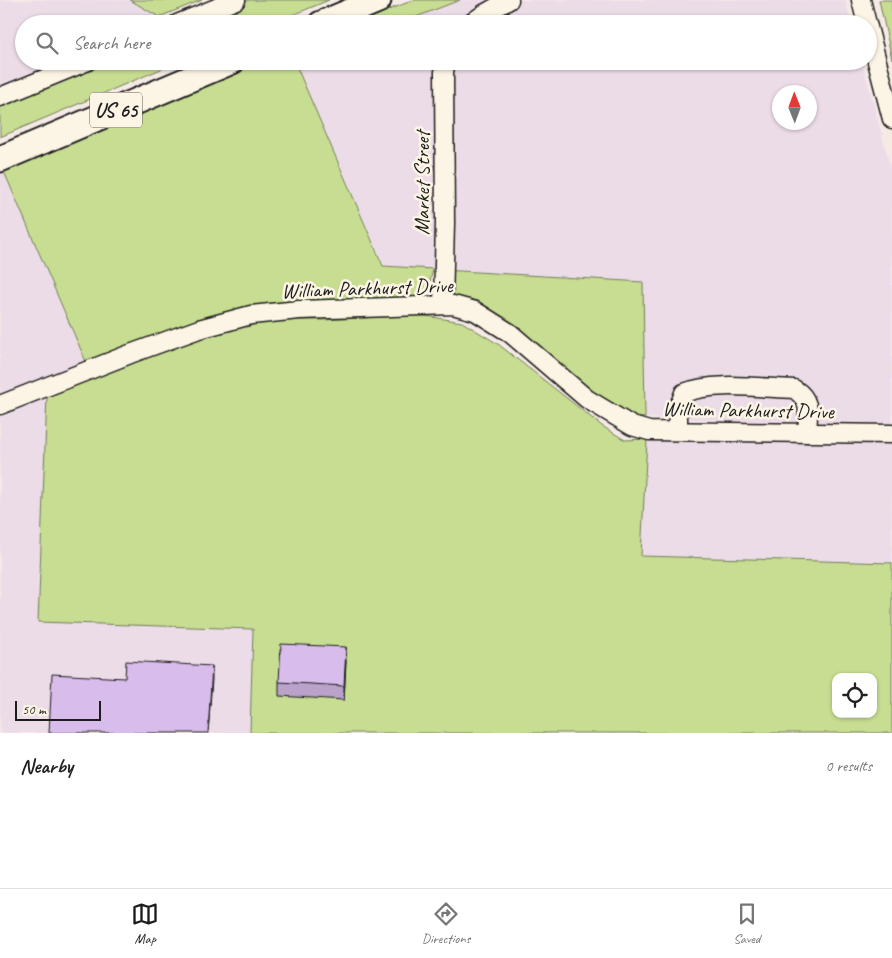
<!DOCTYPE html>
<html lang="en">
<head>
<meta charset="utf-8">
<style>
	:root { --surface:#fff; --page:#f6f6f6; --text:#222; --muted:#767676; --line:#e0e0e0; --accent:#1c1c1c }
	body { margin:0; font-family:Caveat,sans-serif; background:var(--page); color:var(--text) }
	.controls { position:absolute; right:15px; bottom:15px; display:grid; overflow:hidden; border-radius:10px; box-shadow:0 1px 4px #0004 }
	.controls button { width:45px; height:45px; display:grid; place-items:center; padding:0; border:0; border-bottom:1px solid var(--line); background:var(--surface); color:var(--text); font:25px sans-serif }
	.compass { position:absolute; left:772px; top:85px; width:45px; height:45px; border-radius:50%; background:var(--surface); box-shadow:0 1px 4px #0004; rotate:359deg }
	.scale { position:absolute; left:15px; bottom:12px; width:86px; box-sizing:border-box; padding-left:5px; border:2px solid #1c1c1c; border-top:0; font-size:14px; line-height:18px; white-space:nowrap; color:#1c1c1c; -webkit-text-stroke:4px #fcf5e5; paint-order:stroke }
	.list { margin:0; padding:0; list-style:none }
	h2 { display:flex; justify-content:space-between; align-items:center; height:65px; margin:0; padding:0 20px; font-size:21px }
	h2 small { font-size:16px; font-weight:400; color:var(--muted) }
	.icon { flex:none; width:28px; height:28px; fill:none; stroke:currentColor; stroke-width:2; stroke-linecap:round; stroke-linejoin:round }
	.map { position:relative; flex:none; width:892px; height:733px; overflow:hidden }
	.search { position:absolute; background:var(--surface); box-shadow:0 1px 4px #0004; left:15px; right:15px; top:15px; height:55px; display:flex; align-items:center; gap:12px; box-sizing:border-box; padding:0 18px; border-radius:28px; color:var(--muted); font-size:19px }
	.sheet { height:155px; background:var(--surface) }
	nav { display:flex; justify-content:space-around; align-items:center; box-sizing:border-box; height:70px; border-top:1px solid var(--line); background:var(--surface); font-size:14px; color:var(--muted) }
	nav a { display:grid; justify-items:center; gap:2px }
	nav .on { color:var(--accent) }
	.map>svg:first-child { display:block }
</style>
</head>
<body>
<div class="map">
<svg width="892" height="733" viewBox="0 0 892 733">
	<rect width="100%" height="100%" fill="#f5eae6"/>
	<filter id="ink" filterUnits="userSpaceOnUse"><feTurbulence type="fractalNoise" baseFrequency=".02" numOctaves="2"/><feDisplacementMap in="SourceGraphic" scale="10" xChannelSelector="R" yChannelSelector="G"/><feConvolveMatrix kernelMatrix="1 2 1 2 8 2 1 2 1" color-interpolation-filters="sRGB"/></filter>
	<g filter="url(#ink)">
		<!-- built -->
		<g fill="#ecdce8" fill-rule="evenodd">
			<path d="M0 0H130L159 17 143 24H24V61H57L0 86Z"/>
			<path d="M460 0H845L852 24H398Z"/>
			<path d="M299 61H862L892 173V426L645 418 643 282 384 266 295 63ZM780 92H810V122H780Z"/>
			<path d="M2 167 87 364 0 400V168Z"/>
			<path d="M47 396 38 621 253 629 250 733H0V415Z"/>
			<path d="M647 439 892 443V563L641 556Z"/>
		</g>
		<!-- green -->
		<g fill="#c7dd92" stroke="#727c57" fill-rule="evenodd">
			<path d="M130 0H202L159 17Z"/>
			<path d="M249 0H329L271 24H191Z"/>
			<path d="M414 0H460L398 24H352Z"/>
			<path d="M879 0H892V59Z"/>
			<path d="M102 61H180L0 137V104Z"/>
			<path d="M259 61H299L295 63 383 266 433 269 428 290 415 300 275 307 87 364 2 167Z"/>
			<path d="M443 270 643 282 645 418 624 416 599 405 521 337 452 304Z"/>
			<path d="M420 315 462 322 498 344 602 426 625 440 647 439 641 556 892 563V733H250L253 629 38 622 47 396 174 343 229 325 278 320H322ZM836 677H873V714H836Z"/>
		</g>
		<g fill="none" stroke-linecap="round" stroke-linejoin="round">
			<defs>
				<g id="minor">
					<path d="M861 0 867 24"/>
					<path d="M177 24 236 0"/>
					<path d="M470 24 484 14 509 0"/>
					<path d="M868 27 892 119"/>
					<path d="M0 97 88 61"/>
					<path d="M443 305 445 223 444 72 446 61"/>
					<path d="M0 405 130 354 199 329 251 315 299 310 453 305 475 311 510 333 587 399 632 426 649 431 892 434"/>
					<path d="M678 431V409L684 393C712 381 762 388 794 389 812 400 808 414 807 433"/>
				</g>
				<g id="highway">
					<path d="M321 24 378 0"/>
					<path d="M0 159 232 61"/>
				</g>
			</defs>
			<!-- minor casing -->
			<use href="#minor" stroke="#1c1c1c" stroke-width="21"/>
			<!-- highway casing -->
			<use href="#highway" stroke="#1c1c1c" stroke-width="29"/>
			<!-- minor -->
			<use href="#minor" stroke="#fcf5e5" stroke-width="18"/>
			<!-- highway -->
			<use href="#highway" stroke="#fcf5e5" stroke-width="25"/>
		</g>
		<!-- wall -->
		<path fill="#baa2ca" stroke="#1c1c1c" d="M346 661 344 700 279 696V682Z"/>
		<!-- shaded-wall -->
		<g fill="#9784a4" stroke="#1c1c1c">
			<path d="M346 647V661L344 700V686Z"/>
			<path d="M212 666V680L208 733Z"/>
		</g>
		<!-- building -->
		<g fill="#d8bceb" stroke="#1c1c1c">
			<path d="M281 644 346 647 344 686 279 682Z"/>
			<path d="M126 661 212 666 208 733H49L52 674 125 678Z"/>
		</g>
	</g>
	<g text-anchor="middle" stroke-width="5" stroke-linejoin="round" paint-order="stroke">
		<!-- shield labels -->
		<rect fill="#fcf5e5" stroke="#5f5d58" stroke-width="1" x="90" y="92.5" width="52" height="35" rx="4"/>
		<g font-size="20" font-weight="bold" fill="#1c1c1c">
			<text x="116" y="117">US 65</text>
		</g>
		<!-- street labels -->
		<g font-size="21" fill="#1c1c1c" stroke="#fcf5e5">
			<text transform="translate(422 183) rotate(-90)" y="7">Market Street</text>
			<text transform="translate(367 288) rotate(-2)" y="7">William Parkhurst Drive</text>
			<text transform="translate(748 410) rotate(1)" y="7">William Parkhurst Drive</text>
		</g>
	</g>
</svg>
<div class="controls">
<button><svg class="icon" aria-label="locate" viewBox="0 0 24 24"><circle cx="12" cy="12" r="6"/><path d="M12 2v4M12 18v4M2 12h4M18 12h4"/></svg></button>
</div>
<svg class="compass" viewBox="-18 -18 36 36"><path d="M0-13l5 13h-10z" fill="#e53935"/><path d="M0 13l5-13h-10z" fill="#767676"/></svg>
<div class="scale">50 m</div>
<div class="search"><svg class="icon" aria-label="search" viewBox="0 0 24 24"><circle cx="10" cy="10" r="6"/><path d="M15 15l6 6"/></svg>Search here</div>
</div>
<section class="sheet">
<h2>Nearby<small>0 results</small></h2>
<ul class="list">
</ul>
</section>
<nav>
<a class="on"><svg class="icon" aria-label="map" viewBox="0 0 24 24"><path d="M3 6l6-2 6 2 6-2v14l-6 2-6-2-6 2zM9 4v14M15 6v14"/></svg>Map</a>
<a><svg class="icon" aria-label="directions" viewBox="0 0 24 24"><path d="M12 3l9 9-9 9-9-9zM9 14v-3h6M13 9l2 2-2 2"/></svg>Directions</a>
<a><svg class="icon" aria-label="saved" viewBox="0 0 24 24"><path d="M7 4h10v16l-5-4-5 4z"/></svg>Saved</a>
</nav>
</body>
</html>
